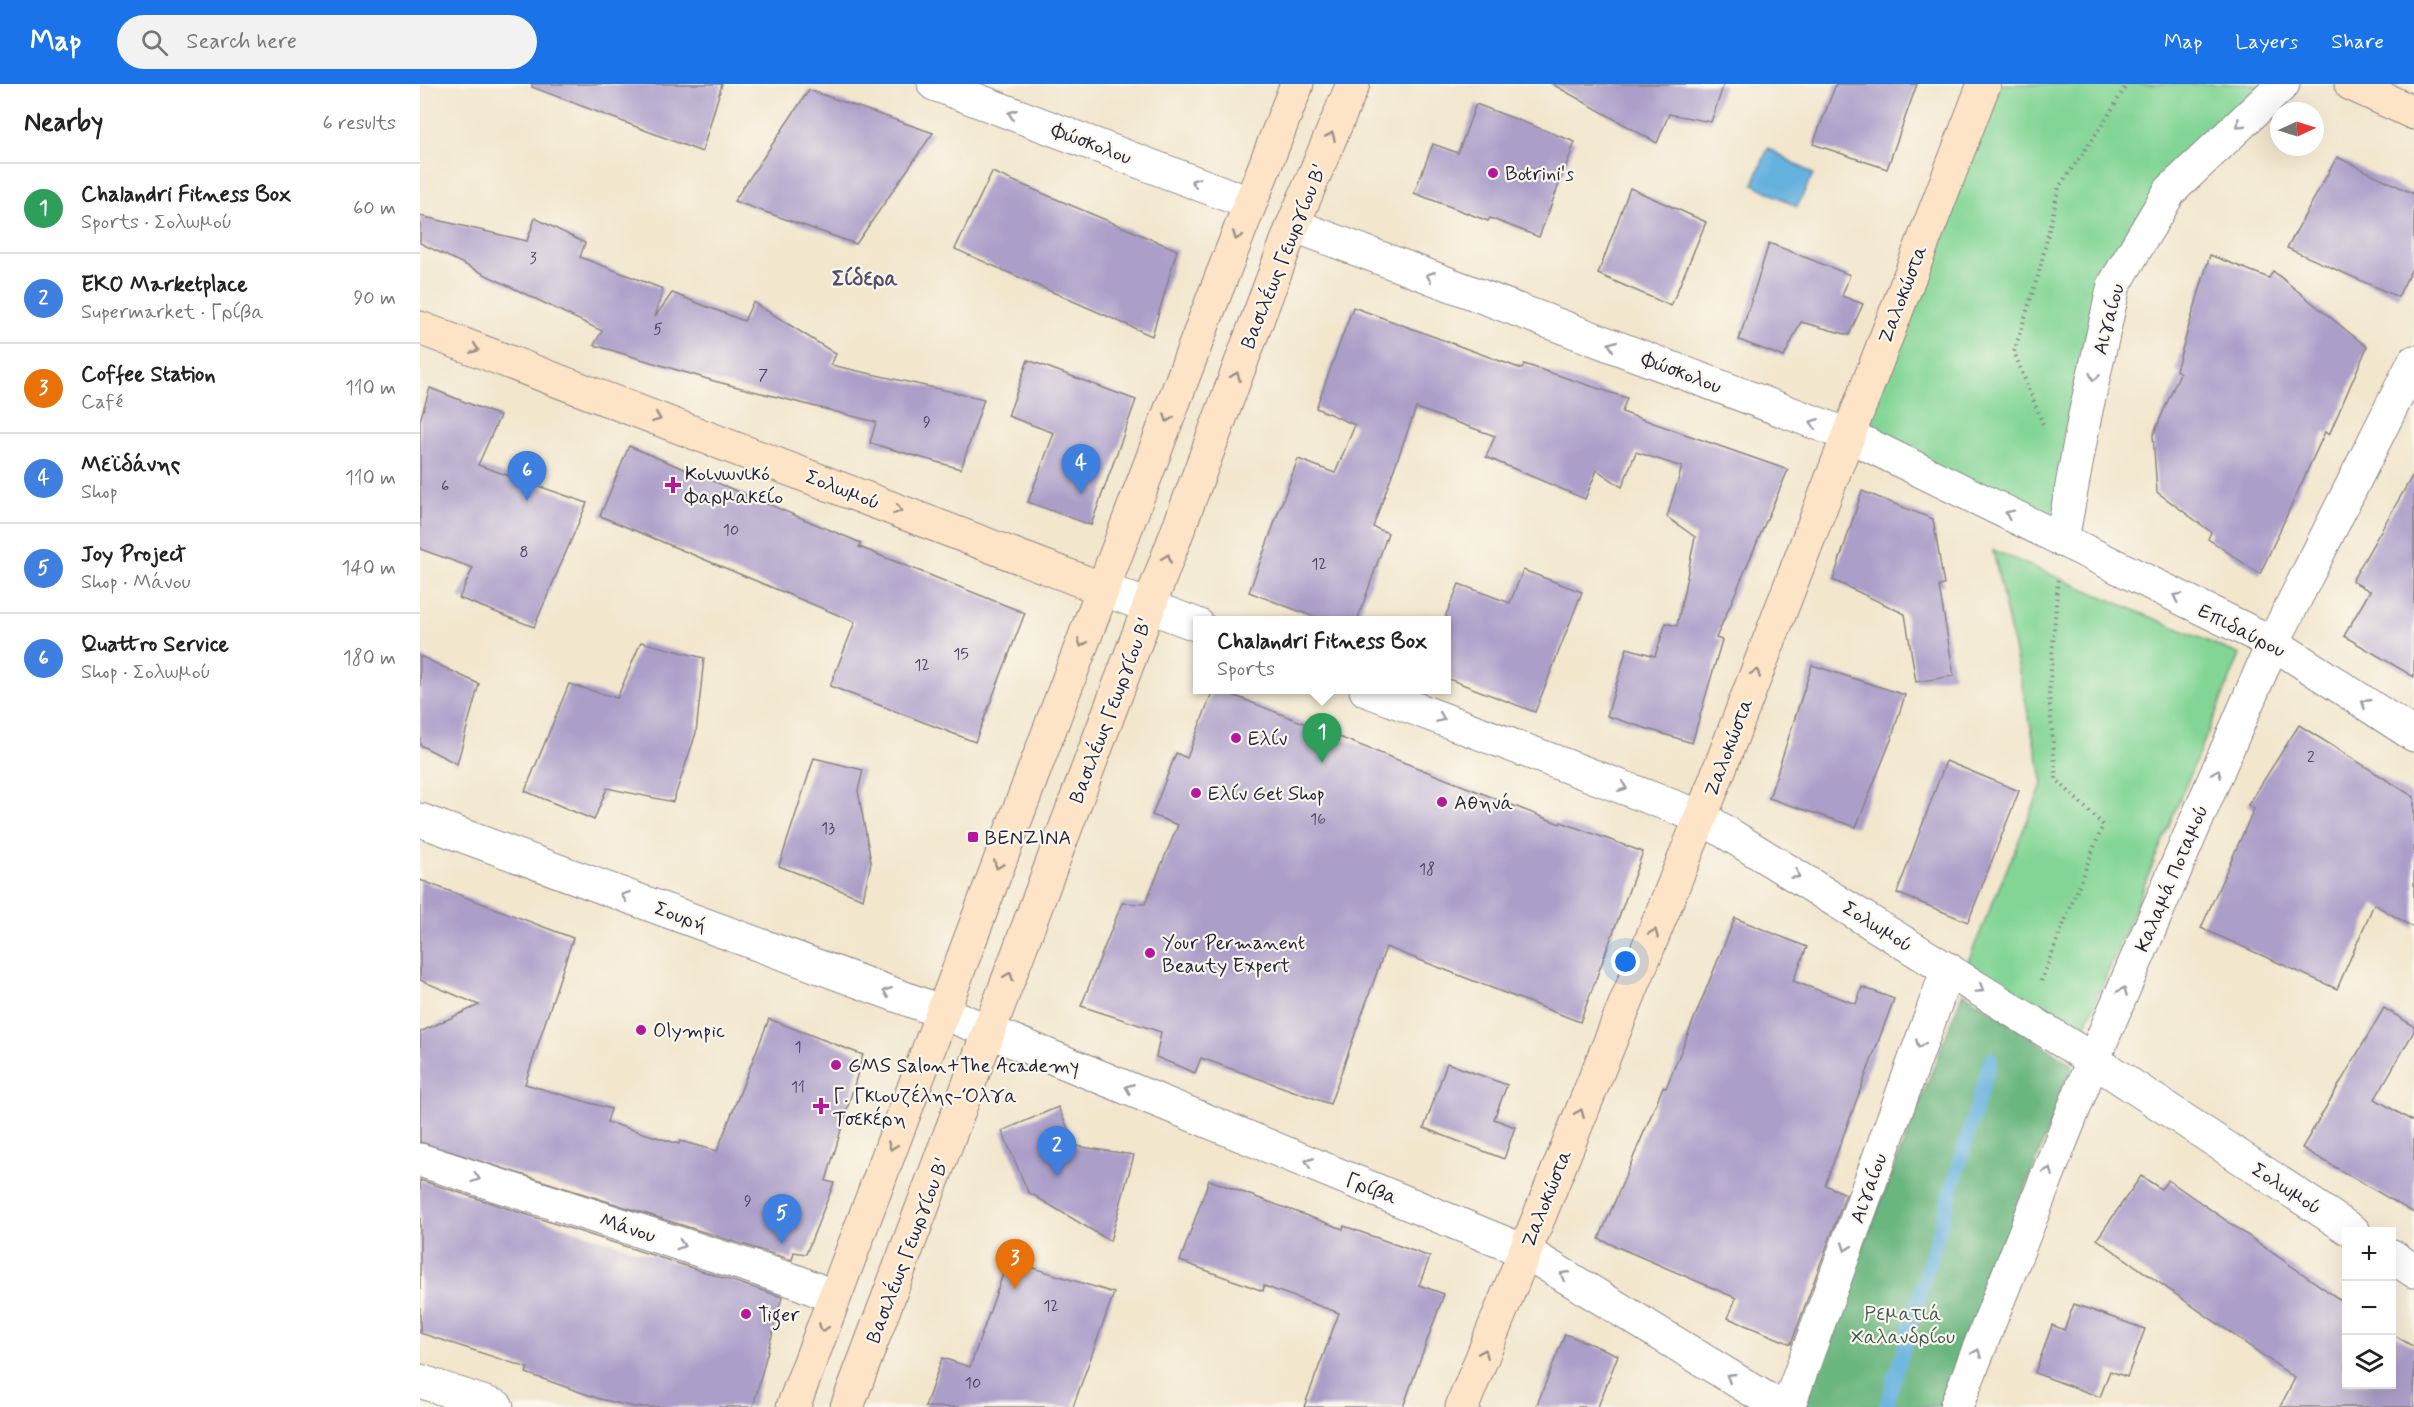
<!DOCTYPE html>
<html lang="en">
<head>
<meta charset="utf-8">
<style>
	:root { --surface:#fff; --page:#f2f2f2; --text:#222; --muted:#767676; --line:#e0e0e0; --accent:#1a73e8 }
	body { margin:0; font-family:Mynerve,sans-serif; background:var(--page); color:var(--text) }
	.controls { position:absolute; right:18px; bottom:18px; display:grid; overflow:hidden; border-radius:0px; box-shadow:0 6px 24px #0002 }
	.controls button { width:54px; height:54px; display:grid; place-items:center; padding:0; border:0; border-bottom:2px solid var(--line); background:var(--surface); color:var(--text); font:30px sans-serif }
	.compass { position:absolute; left:1850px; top:18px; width:54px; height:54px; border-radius:50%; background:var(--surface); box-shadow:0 6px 24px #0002; rotate:86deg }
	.you { position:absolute; left:1206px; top:878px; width:21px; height:21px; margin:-15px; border:4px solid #fff; border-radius:50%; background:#1a73e8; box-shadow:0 0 0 9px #1a73e833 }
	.badge { display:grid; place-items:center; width:39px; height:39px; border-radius:50%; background:var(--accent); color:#fff; font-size:20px; font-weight:700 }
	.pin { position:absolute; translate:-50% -50px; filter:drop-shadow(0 2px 3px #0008) }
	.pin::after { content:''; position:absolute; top:32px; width:21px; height:18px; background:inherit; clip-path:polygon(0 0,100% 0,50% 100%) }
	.popup { position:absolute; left:773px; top:532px; width:258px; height:78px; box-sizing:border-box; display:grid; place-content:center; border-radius:0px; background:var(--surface); filter:drop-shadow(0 2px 4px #0005); font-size:20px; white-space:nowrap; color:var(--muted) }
	.popup b { font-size:22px; color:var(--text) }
	.popup::after { content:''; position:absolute; left:50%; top:100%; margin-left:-12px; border:12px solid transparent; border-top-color:var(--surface) }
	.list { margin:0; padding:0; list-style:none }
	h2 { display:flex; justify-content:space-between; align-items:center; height:78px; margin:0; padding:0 24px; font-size:26px }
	h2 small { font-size:20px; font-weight:400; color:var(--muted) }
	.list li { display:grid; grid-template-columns:39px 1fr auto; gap:18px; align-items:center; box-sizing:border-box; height:90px; padding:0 24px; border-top:2px solid var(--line) }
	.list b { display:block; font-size:22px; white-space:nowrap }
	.list p { margin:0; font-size:20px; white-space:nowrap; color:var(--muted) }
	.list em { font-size:20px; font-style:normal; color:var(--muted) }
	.icon { flex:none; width:33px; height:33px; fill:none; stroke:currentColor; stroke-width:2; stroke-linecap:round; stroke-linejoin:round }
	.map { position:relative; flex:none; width:1994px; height:1323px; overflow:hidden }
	header { display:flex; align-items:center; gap:36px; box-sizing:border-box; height:84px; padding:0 30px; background:var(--accent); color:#fff }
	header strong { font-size:28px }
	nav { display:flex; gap:33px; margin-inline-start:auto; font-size:21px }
	.search { width:420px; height:54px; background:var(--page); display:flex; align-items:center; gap:15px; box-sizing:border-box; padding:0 21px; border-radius:33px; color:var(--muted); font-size:22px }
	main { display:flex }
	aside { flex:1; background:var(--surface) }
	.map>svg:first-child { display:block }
</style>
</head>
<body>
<header>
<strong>Map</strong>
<div class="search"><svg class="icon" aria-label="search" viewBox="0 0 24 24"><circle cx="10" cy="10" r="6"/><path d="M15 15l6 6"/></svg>Search here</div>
<nav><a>Map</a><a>Layers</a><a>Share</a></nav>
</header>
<main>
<aside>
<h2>Nearby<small>6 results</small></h2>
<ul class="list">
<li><span class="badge" style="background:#2e9e5b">1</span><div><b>Chalandri Fitness Box</b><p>Sports · Σολωμού</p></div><em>60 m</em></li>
<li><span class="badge" style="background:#3f7fe0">2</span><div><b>EKO Marketplace</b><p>Supermarket · Γρίβα</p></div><em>90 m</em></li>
<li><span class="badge" style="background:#e8710a">3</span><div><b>Coffee Station</b><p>Café</p></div><em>110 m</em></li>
<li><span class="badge" style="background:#3f7fe0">4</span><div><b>Μεϊδάνης</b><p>Shop</p></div><em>110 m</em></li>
<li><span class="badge" style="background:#3f7fe0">5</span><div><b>Joy Project</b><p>Shop · Μάνου</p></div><em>140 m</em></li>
<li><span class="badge" style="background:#3f7fe0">6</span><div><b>Quattro Service</b><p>Shop · Σολωμού</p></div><em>180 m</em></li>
</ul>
</aside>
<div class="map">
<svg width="1994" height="1323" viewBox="0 0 1994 1323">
	<rect width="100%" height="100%" fill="#fbf7ec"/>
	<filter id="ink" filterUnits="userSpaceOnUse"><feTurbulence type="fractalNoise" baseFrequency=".0167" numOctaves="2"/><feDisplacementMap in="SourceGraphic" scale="12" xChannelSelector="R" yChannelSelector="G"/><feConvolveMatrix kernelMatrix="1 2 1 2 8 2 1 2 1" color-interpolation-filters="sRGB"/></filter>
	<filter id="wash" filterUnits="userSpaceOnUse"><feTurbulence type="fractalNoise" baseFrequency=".008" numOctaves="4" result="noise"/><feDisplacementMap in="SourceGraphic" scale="24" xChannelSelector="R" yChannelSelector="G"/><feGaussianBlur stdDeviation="1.35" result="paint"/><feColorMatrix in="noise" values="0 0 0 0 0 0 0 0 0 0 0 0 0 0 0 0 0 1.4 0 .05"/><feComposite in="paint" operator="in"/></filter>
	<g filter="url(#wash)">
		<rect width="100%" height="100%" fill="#f2e6cd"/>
		<!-- green -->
		<g fill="#83d596" stroke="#527c68" stroke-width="1.5">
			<path d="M1578 0H1843L1692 200 1642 456 1428 351Z"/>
			<path d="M1573 466 1820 571 1662 950 1547 880 1623 699Z"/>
		</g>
		<!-- forest -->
		<path fill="#6ab67f" stroke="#466c5d" stroke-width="1.5" d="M1543 908 1653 981 1522 1323H1385L1381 1321Z"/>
		<!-- water -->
		<path fill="#65b1de" stroke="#446a8c" stroke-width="1.5" d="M1348 64 1393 90 1377 123 1333 100Z"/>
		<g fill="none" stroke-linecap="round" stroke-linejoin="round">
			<!-- stream -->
			<path stroke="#65b1de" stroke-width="14" d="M1466 1323 1571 975"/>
		</g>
		<g id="blocks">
			<!-- building -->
			<g fill="#ab9ec9">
				<path d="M112 0H302L282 68 112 3Z"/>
				<path d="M1132 0H1304L1291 38 1249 30 1237 59Z"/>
				<path d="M1416 0H1497L1467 85 1393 60Z"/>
				<path d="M389 6 513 49 436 160 314 117Z"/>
				<path d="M1056 20 1155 58 1119 153 1070 134 1068 137 994 109 1013 60 1038 69Z"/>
				<path d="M1917 73 1994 110V180L1978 213 1867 164Z"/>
				<path d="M572 88 757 166 732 252 535 165Z"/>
				<path d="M1210 104 1286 138 1251 222 1178 190Z"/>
				<path d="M0 132 107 157 115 134 165 159 160 173 243 205 235 233 252 209 324 237 333 218 416 270 411 281 564 315 541 385 450 359 456 338 294 297 174 261 182 247 0 159Z"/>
				<path d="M1349 159 1430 191 1422 212 1443 220 1429 251 1381 238 1364 273 1319 256Z"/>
				<path d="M1790 171 1849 194 1853 187 1947 263 1909 351 1905 348 1840 490 1788 455 1791 448 1737 408 1733 351 1760 289 1756 286Z"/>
				<path d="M933 223 1102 285 1104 280 1207 314 1202 328 1368 386 1296 554 1302 556 1272 659 1187 632 1207 564 1235 572 1246 539 1257 542 1275 453 1247 433 1262 383 1216 368 1202 403 1177 386 1165 415 1066 373 1075 352 996 324 953 443 968 449 937 537H905L829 508 878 375 915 389 935 341 896 324Z"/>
				<path d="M608 276 716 316 671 441 608 418 634 349 588 332Z"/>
				<path d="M10 304 80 332 58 381 167 419 114 543 39 514 53 484 0 465V336Z"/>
				<path d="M209 362 441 459 439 463 605 529 555 658 410 602 435 538 180 432Z"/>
				<path d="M1994 389V593L1924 552 1950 507 1932 497Z"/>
				<path d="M1442 407 1513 435 1524 501 1519 502 1534 592 1496 598 1485 530 1413 496Z"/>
				<path d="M1103 486 1162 508 1115 628 1026 594V531L1039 500 1090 519Z"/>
				<path d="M221 558 284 574 276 649 253 718 187 704 174 736 105 707 149 600 197 614Z"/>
				<path d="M0 572 59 600 37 680 0 661Z"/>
				<path d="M1392 581 1485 611 1471 656 1436 743 1349 714Z"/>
				<path d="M793 606H800L1140 740 1141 738 1223 768 1160 938 966 863 910 1020 781 974 775 989 736 973 741 948 661 922 702 819 725 820 758 741 732 731 756 669 767 674Z"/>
				<path d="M1879 641 1994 713V844L1954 820 1917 905 1781 844 1834 725 1828 721Z"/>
				<path d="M394 674 443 686 438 707 451 778 443 815 359 782Z"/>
				<path d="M1526 677 1599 707 1548 838 1477 809Z"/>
				<path d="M0 796 153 854 105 1000 191 1025 187 1038 259 1060 260 1057 297 1067 349 935 443 971 406 1097 414 1099 386 1170 374 1168 372 1176 0 1058V948L59 921 0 896Z"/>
				<path d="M1315 834 1387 863 1373 897 1436 920 1442 903 1474 915 1405 1101 1426 1110 1371 1260 1308 1234 1316 1214 1179 1155 1243 1003 1246 1004Z"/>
				<path d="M1964 924 1994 942V947L1955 1015 1994 1038V1129L1882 1064Z"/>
				<path d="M1027 979 1087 1001 1074 1035 1095 1043 1084 1075 1004 1044Z"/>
				<path d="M638 1023 656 1062 714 1071 690 1157 608 1108 582 1047Z"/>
				<path d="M1721 1092 1741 1105 1748 1096 1926 1220V1300H1971V1249L1994 1263V1323H1860L1875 1294 1677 1155Z"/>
				<path d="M0 1096 362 1213 333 1323H214L180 1315 106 1289 108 1284 0 1249Z"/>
				<path d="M789 1096 923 1145 924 1142 1010 1173 999 1201 1024 1210 983 1323H884L919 1229 844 1202 843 1207 760 1177Z"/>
				<path d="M588 1176 694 1209 653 1323H505L522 1274 550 1283Z"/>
				<path d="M1654 1220 1725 1245 1707 1293 1690 1287 1680 1313 1615 1289 1632 1241 1644 1246Z"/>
				<path d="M1145 1250 1198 1271 1178 1323H1116Z"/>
			</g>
		</g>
	</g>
	<g filter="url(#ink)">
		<use href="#blocks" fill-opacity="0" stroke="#8a8484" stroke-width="1.5"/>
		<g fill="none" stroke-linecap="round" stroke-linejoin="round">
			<defs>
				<g id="street">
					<path d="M514 0 829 119"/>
					<path d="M873 141 1428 351 1853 559 1994 651"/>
					<path d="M1642 456 1665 331 1694 201 1750 107 1863 0"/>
					<path d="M683 505 778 541"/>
					<path d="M946 606 1281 733 1673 976 1934 1148"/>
					<path d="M0 736 522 928 1104 1167 1360 1323"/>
					<path d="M0 1076 378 1198 414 1213"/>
					<path d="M1972 1172 1994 1187"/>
					<path d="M0 1297 77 1323"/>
					<path d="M1368 1323 1528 885"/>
					<path d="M1536 1323 1673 976 1853 559 1994 278"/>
				</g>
				<g id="secondary">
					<path d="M1931 0 1994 29"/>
					<path d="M0 244 683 505"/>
					<path d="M373 1323 787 230 877 0"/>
					<path d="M427 1323 873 141 933 0"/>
					<path d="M1042 1323 1281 733 1564 0"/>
				</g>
			</defs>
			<!-- street casing -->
			<use href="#street" stroke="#8a8484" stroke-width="35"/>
			<!-- secondary casing -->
			<use href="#secondary" stroke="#8a8484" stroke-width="35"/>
			<!-- path -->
			<g stroke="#8a8484" stroke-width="4" stroke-dasharray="1.5 4.5" stroke-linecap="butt">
				<path d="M1623 340 1594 268 1620 185 1639 103 1685 37 1707 0"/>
				<path d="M1621 897 1683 741 1636 695 1629 611 1638 496"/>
			</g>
			<!-- street -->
			<use href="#street" stroke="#fff" stroke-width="33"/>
			<!-- secondary -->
			<use href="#secondary" stroke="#fee4c6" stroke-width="33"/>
		</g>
		<!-- one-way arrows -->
		<defs><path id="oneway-chevron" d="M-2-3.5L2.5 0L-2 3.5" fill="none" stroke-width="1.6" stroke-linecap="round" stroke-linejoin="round" transform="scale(1.5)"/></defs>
		<g stroke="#9c9ca7">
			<use href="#oneway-chevron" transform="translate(592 30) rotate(-159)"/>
			<use href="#oneway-chevron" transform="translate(1820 40) rotate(136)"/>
			<use href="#oneway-chevron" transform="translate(775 98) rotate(-159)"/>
			<use href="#oneway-chevron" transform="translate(1010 192) rotate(-159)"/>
			<use href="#oneway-chevron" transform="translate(1192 261) rotate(-159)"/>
			<use href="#oneway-chevron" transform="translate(1674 293) rotate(102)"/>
			<use href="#oneway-chevron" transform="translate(1394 339) rotate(-159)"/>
			<use href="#oneway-chevron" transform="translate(1589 430) rotate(-154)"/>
			<use href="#oneway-chevron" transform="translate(1757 513) rotate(-154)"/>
			<use href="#oneway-chevron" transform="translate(1945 619) rotate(-147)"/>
			<use href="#oneway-chevron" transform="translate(1021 634) rotate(21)"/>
			<use href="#oneway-chevron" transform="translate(1797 689) rotate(-67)"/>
			<use href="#oneway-chevron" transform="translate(1203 703) rotate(21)"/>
			<use href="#oneway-chevron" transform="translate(1376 791) rotate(32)"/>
			<use href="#oneway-chevron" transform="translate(205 812) rotate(-160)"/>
			<use href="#oneway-chevron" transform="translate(1560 905) rotate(32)"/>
			<use href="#oneway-chevron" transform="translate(1703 907) rotate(-67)"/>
			<use href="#oneway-chevron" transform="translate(467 908) rotate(-160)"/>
			<use href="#oneway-chevron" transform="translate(1500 960) rotate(110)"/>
			<use href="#oneway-chevron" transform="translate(709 1004) rotate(-158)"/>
			<use href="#oneway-chevron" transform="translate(889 1078) rotate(-158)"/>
			<use href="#oneway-chevron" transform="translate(1629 1087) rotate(-68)"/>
			<use href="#oneway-chevron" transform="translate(56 1094) rotate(18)"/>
			<use href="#oneway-chevron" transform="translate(261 1161) rotate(18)"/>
			<use href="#oneway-chevron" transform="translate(1426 1163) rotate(110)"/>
			<use href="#oneway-chevron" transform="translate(1144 1191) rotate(-149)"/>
			<use href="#oneway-chevron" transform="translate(1557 1269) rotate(-68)"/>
			<use href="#oneway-chevron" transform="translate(1310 1293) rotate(-149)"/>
		</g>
		<g stroke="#9b8d87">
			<use href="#oneway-chevron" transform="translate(911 52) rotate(-67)"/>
			<use href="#oneway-chevron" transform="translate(817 152) rotate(111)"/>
			<use href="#oneway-chevron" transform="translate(55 265) rotate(21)"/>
			<use href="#oneway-chevron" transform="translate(816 292) rotate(-69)"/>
			<use href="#oneway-chevron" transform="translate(237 334) rotate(21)"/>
			<use href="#oneway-chevron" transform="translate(748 334) rotate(111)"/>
			<use href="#oneway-chevron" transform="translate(478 426) rotate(21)"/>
			<use href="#oneway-chevron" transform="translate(747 474) rotate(-69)"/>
			<use href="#oneway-chevron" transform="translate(662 559) rotate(111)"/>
			<use href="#oneway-chevron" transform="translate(1336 589) rotate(-69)"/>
			<use href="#oneway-chevron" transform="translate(578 781) rotate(111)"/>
			<use href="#oneway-chevron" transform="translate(1234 849) rotate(-68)"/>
			<use href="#oneway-chevron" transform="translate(589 892) rotate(-69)"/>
			<use href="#oneway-chevron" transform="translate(1160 1029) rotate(-68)"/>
			<use href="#oneway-chevron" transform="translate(472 1062) rotate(111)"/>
			<use href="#oneway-chevron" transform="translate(403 1244) rotate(111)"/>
			<use href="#oneway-chevron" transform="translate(1064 1269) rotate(-68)"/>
		</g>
	</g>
	<!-- markers -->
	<g fill="#b5179e" stroke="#fbf7ec" stroke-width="2">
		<circle cx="1073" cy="89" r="6"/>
		<path d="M250 392h6v6h6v6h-6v6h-6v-6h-6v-6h6z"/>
		<circle cx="816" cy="654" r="6"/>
		<circle cx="776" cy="709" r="6"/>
		<circle cx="1022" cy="718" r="6"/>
		<rect x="547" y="747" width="12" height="12" rx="3"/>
		<circle cx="730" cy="869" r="6"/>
		<circle cx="221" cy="946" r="6"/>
		<circle cx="416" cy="981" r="6"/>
		<path d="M398 1013h6v6h6v6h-6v6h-6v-6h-6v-6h6z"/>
		<circle cx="326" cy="1230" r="6"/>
	</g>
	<g text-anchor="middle" stroke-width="4.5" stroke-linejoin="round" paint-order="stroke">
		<!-- number labels -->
		<g font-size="16" fill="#44415e">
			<text x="113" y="179">3</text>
			<text x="238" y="250">5</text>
			<text x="343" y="296">7</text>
			<text x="507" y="343">9</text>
			<text x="25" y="407">6</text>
			<text x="311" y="451">10</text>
			<text x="104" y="473">8</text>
			<text x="899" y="485">12</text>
			<text x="541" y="575">15</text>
			<text x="502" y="586">12</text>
			<text x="1891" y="678">2</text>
			<text x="898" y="740">16</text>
			<text x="408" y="749">13</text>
			<text x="1007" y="790">18</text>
			<text x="378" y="968">1</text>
			<text x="378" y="1008">11</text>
			<text x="328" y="1122">9</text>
			<text x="631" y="1227">12</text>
			<text x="553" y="1304">10</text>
		</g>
		<!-- street labels -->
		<g font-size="20" fill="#22223b" stroke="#fbf7ec">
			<text transform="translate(672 59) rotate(21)" y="7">Φώσκολου</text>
			<text transform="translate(863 172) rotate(-68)" y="7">Βασιλέως Γεωργίου Β'</text>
			<text transform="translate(1482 210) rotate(-69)" y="7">Ζαλοκώστα</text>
			<text transform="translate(1688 235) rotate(-75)" y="7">Αιγαίου</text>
			<text transform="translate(1262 288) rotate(21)" y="7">Φώσκολου</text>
			<text transform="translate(423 405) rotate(21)" y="7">Σολωμού</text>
			<text transform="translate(1822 546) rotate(27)" y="7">Επιδαύρου</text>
			<text transform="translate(690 626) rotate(-69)" y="7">Βασιλέως Γεωργίου Β'</text>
			<text transform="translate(1308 663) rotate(-69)" y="7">Ζαλοκώστα</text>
			<text transform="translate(1751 794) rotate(-67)" y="7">Καλαμά Ποταμού</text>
			<text transform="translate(261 832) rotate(20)" y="7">Σουρή</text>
			<text transform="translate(1458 842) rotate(32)" y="7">Σολωμού</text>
			<text transform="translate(952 1104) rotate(22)" y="7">Γρίβα</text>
			<text transform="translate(1448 1104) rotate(-70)" y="7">Αιγαίου</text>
			<text transform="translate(1867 1104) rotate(33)" y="7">Σολωμού</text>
			<text transform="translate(1126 1114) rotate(-68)" y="7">Ζαλοκώστα</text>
			<text transform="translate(208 1143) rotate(18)" y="7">Μάνου</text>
			<text transform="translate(487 1166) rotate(-69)" y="7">Βασιλέως Γεωργίου Β'</text>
		</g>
		<!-- poi labels -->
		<g font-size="20" fill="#22223b" stroke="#fbf7ec" text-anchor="start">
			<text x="1085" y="96">Botrini's</text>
			<text x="265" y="396">Κοινωνικό<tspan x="265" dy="23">Φαρμακείο</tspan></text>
			<text x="828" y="661">Ελίν</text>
			<text x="788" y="716">Ελίν Get Shop</text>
			<text x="1034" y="725">Αθηνά</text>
			<text x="565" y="760">ΒΕΝΖΙΝΑ</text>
			<text x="742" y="865">Your Permanent<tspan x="742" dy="23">Beauty Expert</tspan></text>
			<text x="233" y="953">Olympic</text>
			<text x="428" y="988">GMS Salon+The Academy</text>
			<text x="413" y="1018">Γ. Γκιουζέλης-Όλγα<tspan x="413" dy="23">Τσεκέρη</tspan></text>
			<text x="338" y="1237">Tiger</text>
		</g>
		<!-- park labels -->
		<g font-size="20" fill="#3f5856" stroke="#fbf7ec">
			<text x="1483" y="1236">Ρεματιά<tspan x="1483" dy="23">Χαλανδρίου</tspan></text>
		</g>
		<!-- neighbourhood labels -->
		<g font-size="21" font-weight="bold" fill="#524d6d" stroke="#fbf7ec">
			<text x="445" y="201">Σίδερα</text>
		</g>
	</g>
</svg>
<div class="controls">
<button>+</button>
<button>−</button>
<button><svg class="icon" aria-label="layers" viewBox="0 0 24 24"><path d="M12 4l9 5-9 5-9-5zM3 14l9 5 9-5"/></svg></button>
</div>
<svg class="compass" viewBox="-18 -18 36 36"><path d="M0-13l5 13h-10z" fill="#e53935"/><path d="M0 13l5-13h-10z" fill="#767676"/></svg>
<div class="you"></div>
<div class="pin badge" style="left:902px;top:679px;background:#2e9e5b">1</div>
<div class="popup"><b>Chalandri Fitness Box</b>Sports</div>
<div class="pin badge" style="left:637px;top:1092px;background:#3f7fe0">2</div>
<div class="pin badge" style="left:595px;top:1205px;background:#e8710a">3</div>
<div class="pin badge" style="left:661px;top:410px;background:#3f7fe0">4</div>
<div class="pin badge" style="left:362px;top:1160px;background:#3f7fe0">5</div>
<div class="pin badge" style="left:107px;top:417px;background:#3f7fe0">6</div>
</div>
</main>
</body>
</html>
